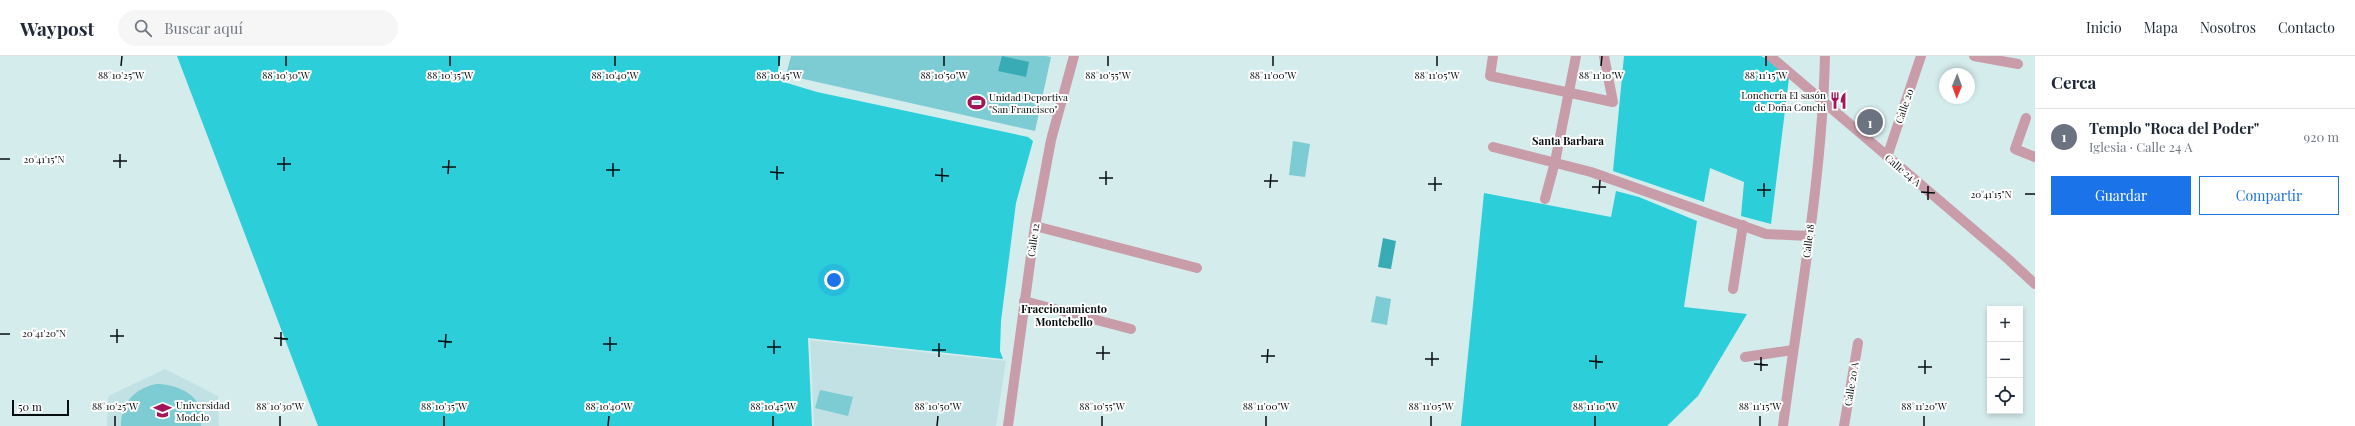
<!DOCTYPE html>
<html lang="es">
<head>
<meta charset="utf-8">
<style>
	:root { --surface:#fff; --page:#f6f6f7; --text:#1f2937; --muted:#747a83; --line:#e0e1e3; --accent:#1a73e8 }
	body { margin:0; font-family:"Playfair Display",serif; background:var(--page); color:var(--text) }
	.controls { position:absolute; right:12px; bottom:12px; display:grid; overflow:hidden; border-radius:0px; box-shadow:0 2px 6px #0003 }
	.controls button { width:36px; height:36px; display:grid; place-items:center; padding:0; border:0; border-bottom:1px solid var(--line); background:var(--surface); color:var(--text); font:20px sans-serif }
	.compass { position:absolute; left:1939px; top:12px; width:36px; height:36px; border-radius:50%; background:var(--surface); box-shadow:0 2px 6px #0003; rotate:181deg }
	.scale { position:absolute; left:12px; bottom:10px; width:57px; box-sizing:border-box; padding-left:4px; border:2px solid #060d0e; border-top:0; font-size:11px; line-height:14px; white-space:nowrap; color:#060d0e; -webkit-text-stroke:3px #fff; paint-order:stroke }
	.you { position:absolute; left:834px; top:224px; width:14px; height:14px; margin:-10px; border:3px solid #fff; border-radius:50%; background:#1a73e8; box-shadow:0 0 0 6px #1a73e833 }
	.badge { display:grid; place-items:center; width:26px; height:26px; border-radius:50%; background:var(--accent); color:#fff; font-size:13px; font-weight:700 }
	.pin { position:absolute; translate:-50% -50%; border:2px solid #fff; box-shadow:0 1px 4px #0006 }
	.list { margin:0; padding:0; list-style:none }
	h2 { display:flex; justify-content:space-between; align-items:center; height:52px; margin:0; padding:0 16px; font-size:17px }
	h2 small { font-size:13px; font-weight:400; color:var(--muted) }
	.list li { display:grid; grid-template-columns:26px 1fr auto; gap:12px; align-items:center; box-sizing:border-box; height:56px; padding:0 16px; border-top:1px solid var(--line) }
	.list b { display:block; font-size:15px; white-space:nowrap }
	.list p { margin:0; font-size:13px; white-space:nowrap; color:var(--muted) }
	.list em { font-size:13px; font-style:normal; color:var(--muted) }
	.actions { display:flex; gap:8px; padding:12px 16px }
	.actions a { flex:1; padding:9px 0; border:1px solid var(--accent); border-radius:0px; text-align:center; font-size:14px; color:var(--accent) }
	.actions .main { background:var(--accent); color:#fff }
	.icon { flex:none; width:22px; height:22px; fill:none; stroke:currentColor; stroke-width:2; stroke-linecap:round; stroke-linejoin:round }
	.map { position:relative; flex:none; width:2035px; height:370px; overflow:hidden }
	header { display:flex; align-items:center; gap:24px; box-sizing:border-box; height:56px; padding:0 20px; background:var(--surface); border-bottom:1px solid var(--line) }
	header strong { font-size:19px }
	nav { display:flex; gap:22px; margin-inline-start:auto; font-size:14px }
	.search { width:280px; height:36px; background:var(--page); display:flex; align-items:center; gap:10px; box-sizing:border-box; padding:0 14px; border-radius:22px; color:var(--muted); font-size:15px }
	main { display:flex }
	aside { flex:1; background:var(--surface) }
	.map>svg:first-child { display:block }
</style>
</head>
<body>
<header>
<strong>Waypost</strong>
<div class="search"><svg class="icon" aria-label="search" viewBox="0 0 24 24"><circle cx="10" cy="10" r="6"/><path d="M15 15l6 6"/></svg>Buscar aquí</div>
<nav><a>Inicio</a><a>Mapa</a><a>Nosotros</a><a>Contacto</a></nav>
</header>
<main>
<div class="map">
<svg width="2035" height="370" viewBox="0 0 2035 370">
	<rect width="100%" height="100%" fill="#d5eced"/>
	<!-- built -->
	<g fill="#c1e1e4">
		<path d="M810 284 1006 305 996 370H814Z"/>
		<path d="M165 313 218 340 219 370H107L108 340Z"/>
	</g>
	<!-- green -->
	<g fill="#7dccd3">
		<path d="M791 0H1046L1051 1 1035 75 786 19Z"/>
		<path d="M1293 85 1310 88 1305 121 1289 119Z"/>
		<path d="M1376 240 1391 243 1387 269 1371 266Z"/>
		<path d="M156 328C173 328 195 335 201 354 202 358 201 365 201 370H121C121 347 134 333 156 328Z"/>
		<path d="M820 334 853 341 848 360 815 352Z"/>
	</g>
	<!-- forest -->
	<g fill="#2cceda">
		<path d="M177 0H781L777 19 787 27 817 36 1028 81 1033 85 1016 147 1001 265 1000 295 1003 303 808 282 812 370H318Z"/>
		<path d="M1624 0H1761L1769 4 1789 22 1771 168 1741 160 1744 126 1710 112 1704 146 1613 115Z"/>
		<path d="M1616 135 1639 141 1697 165 1684 251 1747 258 1698 340 1667 370H1461L1484 137 1611 161Z"/>
	</g>
	<!-- water -->
	<g fill="#39abb4">
		<path d="M1002 0 1029 6 1026 21 998 15Z"/>
		<path d="M1383 182 1396 185 1391 213 1378 211Z"/>
	</g>
	<g fill="none" stroke-linecap="round" stroke-linejoin="round">
		<!-- minor -->
		<g stroke="#c99ca9" stroke-width="10">
			<path d="M1493 0 1490 20 1613 46 1604 0"/>
			<path d="M1770 0 2008 203 2035 228"/>
			<path d="M1974 0 2018 8"/>
			<path d="M2026 62 2015 93 2035 101"/>
			<path d="M1493 91 1591 116 1766 178 1809 180"/>
			<path d="M1887 101 1921 0"/>
			<path d="M1545 143 1555 106 1576 0"/>
			<path d="M1035 170 1197 212"/>
			<path d="M1733 233 1743 169"/>
			<path d="M1024 245 1131 273"/>
			<path d="M1745 301 1793 294"/>
			<path d="M1008 370 1035 170 1051 84 1074 0"/>
			<path d="M1783 370C1799 247 1822 124 1825 0"/>
			<path d="M1844 370 1858 287"/>
		</g>
	</g>
	<!-- ticks -->
	<path fill="none" stroke="#060d0e" stroke-width="1.5" d="M121 10 122 0M286 10V0M450 10V0M615 10V0M779 10V0M944 10V0M1108 10V0M1273 10V0M1437 10V0M1601 10 1602 0M1766 10V0M0 103H10M113 105H127M277 108H291M442 111H456M120 112V98M606 114H620M284 115V101M770 116 784 117M448 118 449 104M935 119 949 120M613 121V107M1099 122H1113M777 124V110M1264 125H1278M942 126V112M1428 128H1442M1106 129V115M1592 131H1606M1270 132 1271 118M1757 134H1771M1435 135V121M1921 136 1935 137M1599 138 1600 124M2025 138H2035M1764 141V127M1928 144V130M0 278H10M110 280H124M274 282 288 283M438 285 452 286M117 287V273M603 288H617M281 290V276M767 291H781M445 292 446 278M932 294H946M610 295V281M1096 297H1110M774 298V284M1261 300H1275M939 301V287M1425 303H1439M1103 304V290M1589 305 1603 306M1267 307 1268 293M1754 308 1768 309M1432 310V296M1918 311H1932M1596 313V299M1761 315V301M1925 318V304M115 370V360M280 370V360M444 370V360M608 370 609 360M773 370V360M937 370 938 360M1102 370V360M1266 370V360M1431 370V360M1595 370V360M1760 370V360M1924 370V360"/>
	<!-- icons -->
	<defs>
		<symbol id="restaurant-bare" viewBox="-9 -9 18 18"><path d="M-5-6h1v4h1v-4h1v4h1v-4h1v5L-1.5 .5V6h-2V.5L-5-1ZM5-6V6H3V1.5H1.5Q1.5-4 5-6Z" fill="#a41458" stroke="#fff" stroke-width="2.5" paint-order="stroke"/></symbol>
		<symbol id="stadium-bare" viewBox="-9 -9 18 18"><path d="M0-5a6.5 5 0 1 0 0 10a6.5 5 0 1 0 0-10ZM-3.5-1.8h7v3.6h-7Z" fill="#a41458" stroke="#fff" stroke-width="2.5" paint-order="stroke"/></symbol>
		<symbol id="university-bare" viewBox="-9 -9 18 18"><path d="M0-5L7-2L0 1L-7-2ZM-4 1L0 2.5L4 1V4Q0 6-4 4Z" fill="#a41458" stroke="#fff" stroke-width="2.5" paint-order="stroke"/></symbol>
	</defs>
	<g fill-rule="evenodd">
		<use href="#restaurant-bare" x="1826" y="32" width="25" height="25"/>
		<use href="#stadium-bare" x="964" y="34" width="25" height="25"/>
		<use href="#university-bare" x="150" y="342" width="25" height="25"/>
	</g>
	<g text-anchor="middle" stroke-width="4" stroke-linejoin="round" paint-order="stroke">
		<!-- poi labels -->
		<g font-size="10" fill="#060d0e" stroke="#fff" text-anchor="start">
			<text x="1826" y="43" text-anchor="end">Lonchería El sasón<tspan x="1826" dy="12">de Doña Conchi</tspan></text>
			<text x="989" y="45">Unidad Deportiva<tspan x="989" dy="12">"San Francisco"</tspan></text>
			<text x="176" y="353">Universidad<tspan x="176" dy="12">Modelo</tspan></text>
		</g>
		<!-- street labels -->
		<g font-size="10" fill="#060d0e" stroke="#fff">
			<text transform="translate(1904 50) rotate(-71)" y="4">Calle 20</text>
			<text transform="translate(1903 114) rotate(40)" y="4">Calle 24 A</text>
			<text transform="translate(1033 184) rotate(-82)" y="4">Calle 12</text>
			<text transform="translate(1808 185) rotate(-83)" y="4">Calle 18</text>
			<text transform="translate(1851 328) rotate(-81)" y="4">Calle 20 A</text>
		</g>
		<!-- neighbourhood labels -->
		<g font-size="11" font-weight="bold" fill="#060d0e" stroke="#fff">
			<text x="1568" y="89">Santa Barbara</text>
			<text x="1064" y="257">Fraccionamiento<tspan x="1064" dy="13">Montebello</tspan></text>
		</g>
	</g>
	<g font-size="10" text-anchor="middle" fill="#060d0e" stroke="#fff" stroke-width="4" stroke-linejoin="round" paint-order="stroke">
		<text x="121" y="23">88°10'25"W</text>
		<text x="286" y="23">88°10'30"W</text>
		<text x="450" y="23">88°10'35"W</text>
		<text x="615" y="23">88°10'40"W</text>
		<text x="779" y="23">88°10'45"W</text>
		<text x="944" y="23">88°10'50"W</text>
		<text x="1108" y="23">88°10'55"W</text>
		<text x="1273" y="23">88°11'00"W</text>
		<text x="1437" y="23">88°11'05"W</text>
		<text x="1601" y="23">88°11'10"W</text>
		<text x="1766" y="23">88°11'15"W</text>
		<text x="44" y="107">20°41'15"N</text>
		<text x="1991" y="142">20°41'15"N</text>
		<text x="44" y="281">20°41'20"N</text>
		<text x="115" y="354">88°10'25"W</text>
		<text x="280" y="354">88°10'30"W</text>
		<text x="444" y="354">88°10'35"W</text>
		<text x="609" y="354">88°10'40"W</text>
		<text x="773" y="354">88°10'45"W</text>
		<text x="938" y="354">88°10'50"W</text>
		<text x="1102" y="354">88°10'55"W</text>
		<text x="1266" y="354">88°11'00"W</text>
		<text x="1431" y="354">88°11'05"W</text>
		<text x="1595" y="354">88°11'10"W</text>
		<text x="1760" y="354">88°11'15"W</text>
		<text x="1924" y="354">88°11'20"W</text>
	</g>
</svg>
<div class="controls">
<button>+</button>
<button>−</button>
<button><svg class="icon" aria-label="locate" viewBox="0 0 24 24"><circle cx="12" cy="12" r="6"/><path d="M12 2v4M12 18v4M2 12h4M18 12h4"/></svg></button>
</div>
<svg class="compass" viewBox="-18 -18 36 36"><path d="M0-13l5 13h-10z" fill="#e53935"/><path d="M0 13l5-13h-10z" fill="#747a83"/></svg>
<div class="scale">50 m</div>
<div class="you"></div>
<div class="pin badge" style="left:1870px;top:66px;background:#6b7280">1</div>
</div>
<aside>
<h2>Cerca<small></small></h2>
<ul class="list">
<li><span class="badge" style="background:#6b7280">1</span><div><b>Templo &quot;Roca del Poder&quot;</b><p>Iglesia · Calle 24 A</p></div><em>920 m</em></li>
</ul>
<div class="actions"><a class="main">Guardar</a><a>Compartir</a></div>
</aside>
</main>
</body>
</html>
